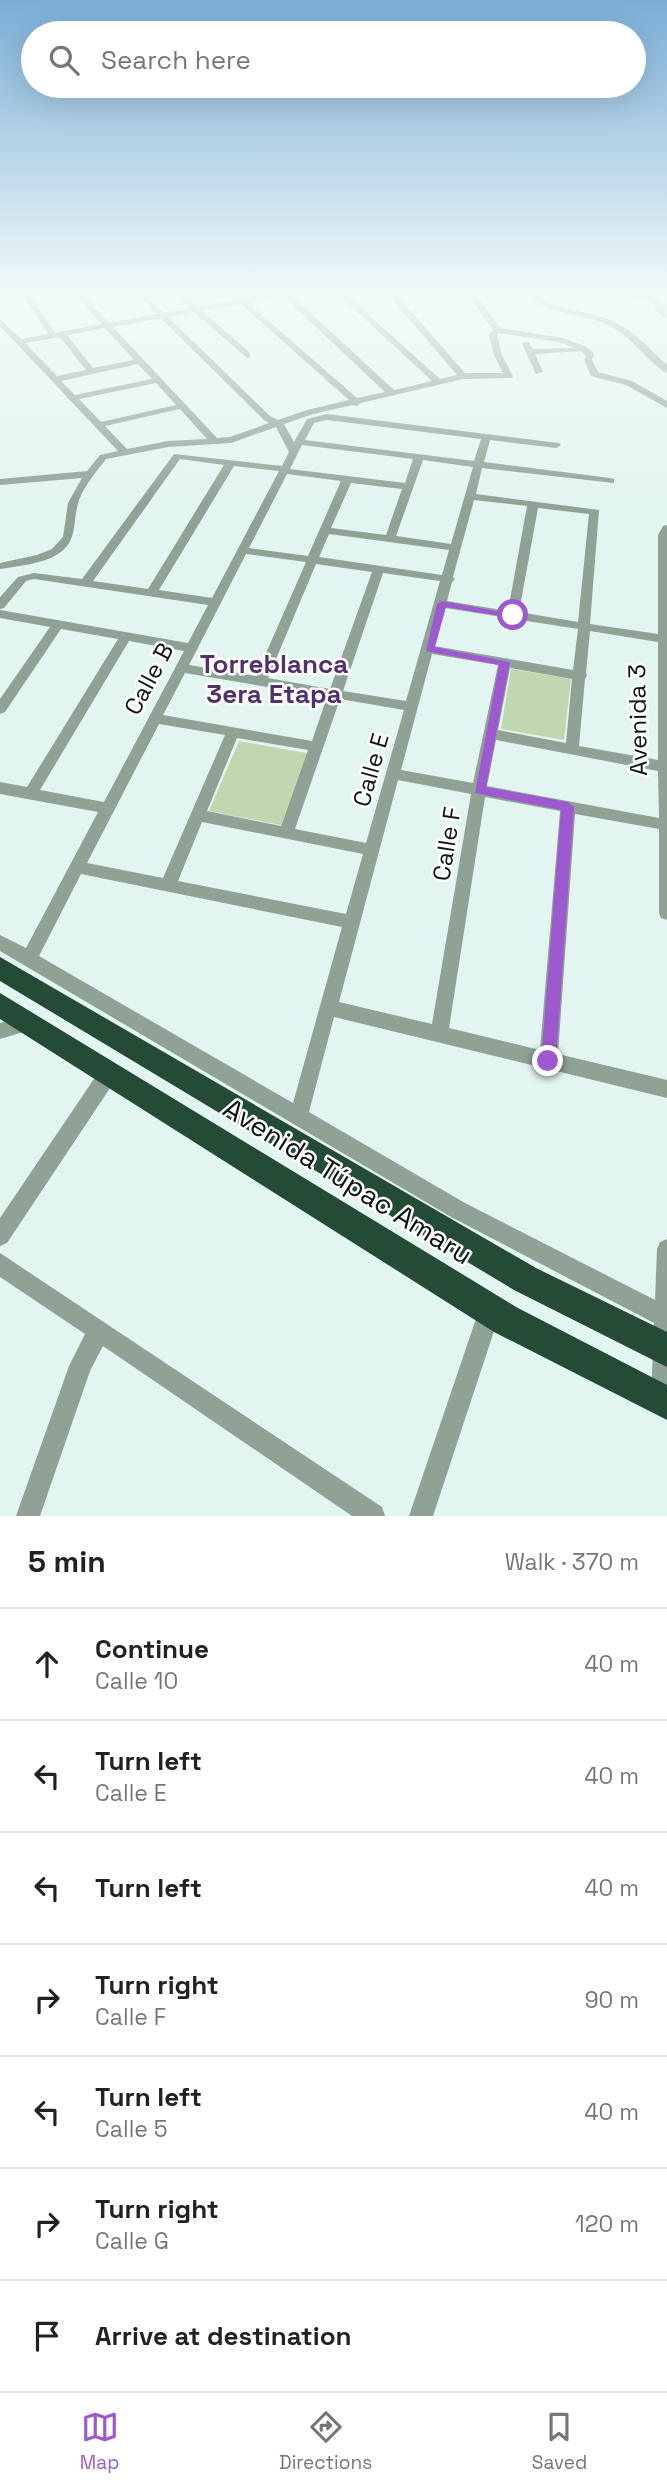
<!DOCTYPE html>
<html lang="en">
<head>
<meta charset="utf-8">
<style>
	:root { --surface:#fff; --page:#f2f2f2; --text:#222; --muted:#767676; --line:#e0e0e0; --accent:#9d59ce }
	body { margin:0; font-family:"Space Grotesk",sans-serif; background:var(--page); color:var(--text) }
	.stop { position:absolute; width:21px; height:21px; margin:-16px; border:5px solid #9d59ce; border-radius:50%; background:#fff }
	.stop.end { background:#9d59ce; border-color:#fff; box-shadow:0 2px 7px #0008 }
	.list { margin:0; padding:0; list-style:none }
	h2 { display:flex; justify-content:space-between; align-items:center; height:91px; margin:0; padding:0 28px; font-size:30px }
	h2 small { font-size:23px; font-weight:400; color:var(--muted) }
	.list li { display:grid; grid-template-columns:46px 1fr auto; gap:21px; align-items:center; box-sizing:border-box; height:112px; padding:0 28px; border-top:2px solid var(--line) }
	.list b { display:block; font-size:26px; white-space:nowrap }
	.list p { margin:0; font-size:23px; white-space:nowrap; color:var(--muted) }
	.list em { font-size:23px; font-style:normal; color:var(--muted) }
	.icon { flex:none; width:38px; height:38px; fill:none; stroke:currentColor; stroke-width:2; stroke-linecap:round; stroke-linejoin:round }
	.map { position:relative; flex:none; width:667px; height:1516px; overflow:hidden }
	.search { position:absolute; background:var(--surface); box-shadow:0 7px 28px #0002; left:21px; right:21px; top:21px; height:77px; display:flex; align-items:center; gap:18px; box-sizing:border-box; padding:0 24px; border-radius:38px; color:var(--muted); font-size:26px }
	.sheet { height:875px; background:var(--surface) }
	nav { display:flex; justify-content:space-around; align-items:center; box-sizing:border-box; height:98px; border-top:2px solid var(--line); background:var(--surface); font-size:19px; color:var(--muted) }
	nav a { display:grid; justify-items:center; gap:4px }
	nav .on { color:var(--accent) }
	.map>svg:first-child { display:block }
</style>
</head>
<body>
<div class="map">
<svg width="667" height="1516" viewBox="0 0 667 1516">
	<rect width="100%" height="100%" fill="#e3f5f1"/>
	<!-- green -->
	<g fill="#c1d7b2">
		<path d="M511 669 571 679 564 740 501 729Z"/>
		<path d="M239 741 307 753 281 825 209 811Z"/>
	</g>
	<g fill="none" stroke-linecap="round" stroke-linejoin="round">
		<!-- minor -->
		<g fill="#90a296" fill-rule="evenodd">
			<path d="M22 293H28L55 333 102 324 74 293H81L109 323 157 314 136 293H143L164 313 190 309 174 293H181L198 307 237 300 230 293H237L244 299 280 293H293L291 295 394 390 432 381 337 293H344L440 379 457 375 387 293H395L465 373H503L494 355 489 335 493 330 467 293H475L500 328 562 338 585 346 594 353 592 360 598 372 632 381 667 401V408L626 385 591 376 584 360 586 356 581 351 535 354 543 372 536 374 522 344 523 342H529L533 349 575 348 559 342 499 333 497 335 502 355 513 376 512 378 463 379 361 403 357 406 353 405 313 414 284 424 294 442 307 419 327 414 559 443 561 445 556 448 490 440 484 462 610 478 614 479V483L482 468 476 494 599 510 590 624 658 634V535L663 526 667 525V920L661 918 659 913V829L575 814 558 1054 667 1080V1098L334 1017 309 1112 465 1203 655 1300 657 1249 660 1242 667 1239V1409L662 1411 654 1408 651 1400 654 1323 451 1217 0 951V935L26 948 98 812 0 794V782L27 787 118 639 61 629 5 712 0 714V699L50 627 0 618V610L188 643 208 605 34 579 26 581 4 608 0 609V597L18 577 34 573 82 579 174 454 282 466 289 452 276 427 231 443 168 447 106 459C96 472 85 485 79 500 72 520 79 541 58 554 42 564 19 566 0 569V563L37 555 52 549 63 537 68 503 82 478 0 485V479L87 471 100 455 118 451 0 326V319L21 339 48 334ZM283 296 385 392 357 398 248 303ZM241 304 349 400 307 410 278 420 270 416 168 317 194 312 247 358 250 357V353L202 311ZM161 318 264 420 269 423 230 437 217 438 113 327ZM105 328 134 360 93 368 67 335ZM60 337 86 370 57 376 25 343ZM138 364 152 379 75 395 61 381ZM156 383 176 405 101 422 79 399ZM180 409 207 439 168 441 127 449 105 426ZM327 420 481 439 474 461 305 440 314 423ZM302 445 413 459 405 483 290 469ZM180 459 224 465 148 589 93 581ZM423 460 473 467 451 544 396 536ZM234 466 279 471 212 598 159 590ZM287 474 341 481 308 556 249 548ZM351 483 402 489 386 535 331 528ZM474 500 527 506 508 611 447 601 452 582 455 579 453 577ZM538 508 589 514 578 622 519 612ZM329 534 449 550 442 575 319 557ZM246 554 306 562 256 676 189 665ZM316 564 372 572 330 689 268 678ZM383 573 440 581 406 701 343 691ZM445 608 578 629 573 670 434 646ZM590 631 658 642V760L579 746 585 679 587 676 586 673ZM129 641 184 651 104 802 40 790ZM432 654 498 665 473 783 401 770ZM510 668 572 679 566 743 498 730ZM185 673 327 697 312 741 163 715ZM340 699 404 710 366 843 295 829ZM159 724 225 735 163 878 87 863ZM237 738 308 750 281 826 207 811ZM496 740 658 771 659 818 487 786ZM398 780 471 794 432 1024 339 1002ZM485 797 560 811 540 1050 449 1028ZM202 822 363 854 346 914 178 881ZM81 874 342 927 293 1103 39 956Z"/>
			<path d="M525 293C536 292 544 301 554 305 572 311 590 312 607 319 631 327 649 348 667 365V373C647 362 633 338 612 327 584 312 548 317 525 293Z"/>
			<path d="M605 293C623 292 648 292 663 303L667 318 656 311 655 304 649 301Z"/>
			<path d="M28 1015 34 1017 37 1023 34 1029 0 1039V1023Z"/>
			<path d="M109 1064 116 1067 118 1073 116 1079 7 1243 0 1246V1218L102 1067Z"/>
			<path d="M0 1253 382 1507 385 1516H352L103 1346 90 1371 40 1516H16L69 1366 85 1334 0 1277Z"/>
			<path d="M490 1299 498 1302 501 1310 433 1516H409L479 1310 482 1302Z"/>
		</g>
		<!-- highway -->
		<g fill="#234b35" fill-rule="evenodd">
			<path d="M0 957 536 1268 667 1332V1367L514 1290 0 981Z"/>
			<path d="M0 993 518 1308 667 1385V1420L494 1332 0 1019Z"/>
		</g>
	</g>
	<!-- sky -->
	<linearGradient id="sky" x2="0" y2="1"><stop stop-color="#7aadd6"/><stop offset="0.58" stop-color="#f2faf9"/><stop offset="1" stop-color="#f2faf9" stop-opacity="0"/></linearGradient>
	<rect width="667" height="505" fill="url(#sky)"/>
	<!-- route -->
	<path fill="#9d59ce" d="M442 601 518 615 513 618 446 607 435 647 510 662 486 787 568 802 574 807 556 1061 548 1068 541 1061 561 810 475 793 499 665 426 651 437 604Z"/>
	<g text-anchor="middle" stroke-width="5" stroke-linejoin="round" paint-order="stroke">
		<!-- street labels -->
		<g font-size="24" fill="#0e1412" stroke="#fff">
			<text transform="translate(149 679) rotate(-62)" y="8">Calle B</text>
			<text transform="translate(638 720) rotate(-91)" y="8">Avenida 3</text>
			<text transform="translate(371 770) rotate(-74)" y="8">Calle E</text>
			<text transform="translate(447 844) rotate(-81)" y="8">Calle F</text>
		</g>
		<!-- neighbourhood labels -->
		<g font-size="26" font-weight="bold" fill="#52316b" stroke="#fff">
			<text x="274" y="673">Torreblanca<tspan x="274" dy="30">3era Etapa</tspan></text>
		</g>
		<!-- near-street labels -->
		<g font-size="28" fill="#0e1412" stroke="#fff">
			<text transform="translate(348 1181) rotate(32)" y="10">Avenida Túpac Amaru</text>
		</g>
	</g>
</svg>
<div class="stop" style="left:513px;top:615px"></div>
<div class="stop end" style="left:548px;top:1061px"></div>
<div class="search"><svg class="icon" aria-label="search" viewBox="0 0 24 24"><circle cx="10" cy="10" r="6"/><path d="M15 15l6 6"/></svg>Search here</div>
</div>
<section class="sheet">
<h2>5 min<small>Walk · 370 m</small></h2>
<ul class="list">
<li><svg class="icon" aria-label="ahead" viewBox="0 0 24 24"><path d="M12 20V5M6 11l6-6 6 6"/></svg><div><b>Continue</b><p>Calle 10</p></div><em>40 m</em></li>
<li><svg class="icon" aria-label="left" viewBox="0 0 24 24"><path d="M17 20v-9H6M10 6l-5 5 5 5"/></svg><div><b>Turn left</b><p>Calle E</p></div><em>40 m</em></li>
<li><svg class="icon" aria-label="left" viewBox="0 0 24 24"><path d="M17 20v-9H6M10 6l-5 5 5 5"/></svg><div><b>Turn left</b></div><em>40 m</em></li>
<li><svg class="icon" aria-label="right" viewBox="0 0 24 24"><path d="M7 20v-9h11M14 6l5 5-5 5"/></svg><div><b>Turn right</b><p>Calle F</p></div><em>90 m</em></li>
<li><svg class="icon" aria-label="left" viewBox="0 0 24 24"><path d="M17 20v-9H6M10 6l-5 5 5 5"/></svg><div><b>Turn left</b><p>Calle 5</p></div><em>40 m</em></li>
<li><svg class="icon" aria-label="right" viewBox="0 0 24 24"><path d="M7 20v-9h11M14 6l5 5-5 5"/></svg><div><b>Turn right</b><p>Calle G</p></div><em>120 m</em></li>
<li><svg class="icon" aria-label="arrive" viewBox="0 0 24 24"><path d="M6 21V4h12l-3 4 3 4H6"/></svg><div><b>Arrive at destination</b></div></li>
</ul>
</section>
<nav>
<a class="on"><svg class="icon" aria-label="map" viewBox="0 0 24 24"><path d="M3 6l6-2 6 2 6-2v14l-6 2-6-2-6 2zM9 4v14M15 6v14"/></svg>Map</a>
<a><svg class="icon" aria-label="directions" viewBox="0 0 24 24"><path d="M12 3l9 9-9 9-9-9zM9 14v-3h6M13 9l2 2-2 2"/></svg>Directions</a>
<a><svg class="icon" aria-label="saved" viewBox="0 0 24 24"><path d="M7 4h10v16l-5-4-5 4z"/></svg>Saved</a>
</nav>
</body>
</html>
